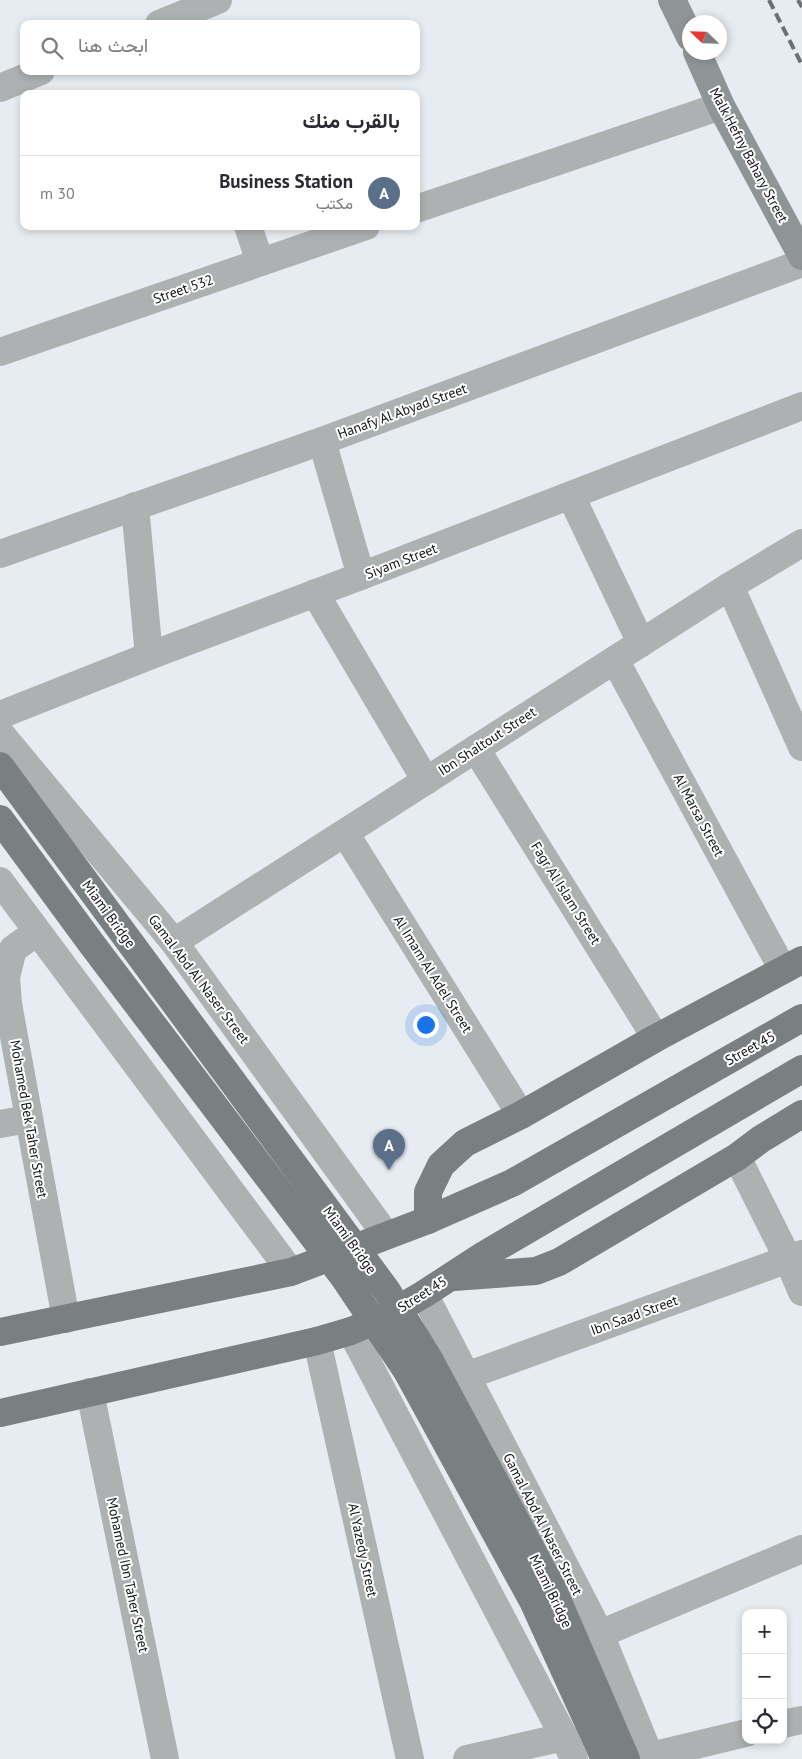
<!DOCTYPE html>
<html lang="ar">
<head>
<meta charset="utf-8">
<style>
	:root { --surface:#fff; --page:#f2f2f3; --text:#2b2b33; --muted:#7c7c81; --line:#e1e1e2; --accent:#3f8391 }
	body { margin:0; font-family:"PT Sans",Vazirmatn,sans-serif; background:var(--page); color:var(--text); direction:rtl }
	.controls { position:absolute; right:15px; bottom:15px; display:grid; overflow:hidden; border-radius:10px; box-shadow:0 2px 8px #0003 }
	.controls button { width:45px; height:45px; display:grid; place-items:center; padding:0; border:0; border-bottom:1px solid var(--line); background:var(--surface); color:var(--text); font:25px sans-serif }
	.compass { position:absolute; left:682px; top:15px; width:45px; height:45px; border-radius:50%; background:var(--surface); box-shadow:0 2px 8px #0003; rotate:293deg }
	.you { position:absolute; left:425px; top:1024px; width:18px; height:18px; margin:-12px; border:4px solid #fff; border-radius:50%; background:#1a73e8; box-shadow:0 0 0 8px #1a73e833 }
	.badge { display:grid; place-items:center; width:32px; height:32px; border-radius:50%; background:var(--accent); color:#fff; font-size:16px; font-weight:700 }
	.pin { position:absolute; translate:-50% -41px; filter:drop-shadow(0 1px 2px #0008) }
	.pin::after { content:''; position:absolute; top:26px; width:18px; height:15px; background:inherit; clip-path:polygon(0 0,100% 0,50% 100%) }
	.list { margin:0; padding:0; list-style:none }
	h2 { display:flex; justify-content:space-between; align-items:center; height:65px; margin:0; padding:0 20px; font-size:21px }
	h2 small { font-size:16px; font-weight:400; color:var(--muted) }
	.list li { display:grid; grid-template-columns:32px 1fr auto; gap:15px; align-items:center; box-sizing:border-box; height:75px; padding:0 20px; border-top:1px solid var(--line) }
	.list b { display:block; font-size:19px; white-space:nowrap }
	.list p { margin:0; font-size:16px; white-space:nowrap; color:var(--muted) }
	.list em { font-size:16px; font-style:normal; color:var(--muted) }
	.icon { flex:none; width:28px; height:28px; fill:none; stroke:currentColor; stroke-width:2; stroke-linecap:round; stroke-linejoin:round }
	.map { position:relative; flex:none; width:802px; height:1759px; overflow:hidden; direction:ltr }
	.search { position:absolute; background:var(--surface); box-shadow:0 2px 8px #0003; left:20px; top:20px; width:400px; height:55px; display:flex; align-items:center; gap:12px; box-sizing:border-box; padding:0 18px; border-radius:10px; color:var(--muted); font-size:19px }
	.panel { position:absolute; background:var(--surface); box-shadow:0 2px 8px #0003; left:20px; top:90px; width:400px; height:140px; border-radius:10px; direction:rtl }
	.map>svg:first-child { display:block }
</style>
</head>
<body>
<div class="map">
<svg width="802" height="1759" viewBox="0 0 802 1759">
	<rect width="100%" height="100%" fill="#e6ecf1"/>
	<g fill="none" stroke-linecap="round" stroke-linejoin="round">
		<!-- street -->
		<g stroke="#adb1b2" stroke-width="28">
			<path d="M159 24 218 0"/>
			<path d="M0 88 41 71"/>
			<path d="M416 209 721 106"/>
			<path d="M248 226 260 262"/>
			<path d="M0 352 366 226"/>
			<path d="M322 441 361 576"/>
			<path d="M571 496 641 643"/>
			<path d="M135 506 149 656"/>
			<path d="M0 554 322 441 802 263"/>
			<path d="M730 586 802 747"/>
			<path d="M315 593 426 781"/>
			<path d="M615 660 783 970"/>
			<path d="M0 715 149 656 361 576 802 406"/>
			<path d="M0 733 174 942 386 1235"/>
			<path d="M476 749 656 1038"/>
			<path d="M345 833 521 1115"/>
			<path d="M0 881 291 1272"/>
			<path d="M37 932 13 949 6 977 8 1004 66 1319"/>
			<path d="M174 942 730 586 802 543"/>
			<path d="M0 1124 29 1119"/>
			<path d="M737 1157 788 1259 802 1292"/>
			<path d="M424 1294 600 1634 651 1759"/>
			<path d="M351 1331 564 1737 574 1759"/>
			<path d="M317 1341 410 1759"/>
			<path d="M466 1376 802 1254"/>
			<path d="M90 1392 165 1759"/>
			<path d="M600 1634 802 1549"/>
			<path d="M783 1724 802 1720"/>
			<path d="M650 1756 746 1733"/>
			<path d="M467 1759 564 1737"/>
		</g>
		<!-- secondary -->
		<g stroke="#8f9596" stroke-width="28">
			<path d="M672 0 690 37"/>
			<path d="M697 52 721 106 802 256"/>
		</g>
		<!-- primary -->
		<g stroke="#7a8082" stroke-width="28">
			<path d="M0 766 387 1291 429 1359 553 1590 626 1759"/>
			<path d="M0 819 91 943 343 1276 407 1371 533 1601 605 1759"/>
			<path d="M428 1220V1192L441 1165 465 1143 521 1115 656 1038 802 960"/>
			<path d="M454 1277 536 1271 559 1262 737 1157 761 1139 802 1114"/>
			<path d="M0 1332 291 1272 428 1220 512 1183 802 1018"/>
			<path d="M0 1413 317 1341 351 1331 386 1316 424 1294 484 1255 802 1069"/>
		</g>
		<!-- rail -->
		<g stroke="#6c6f73" stroke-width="4" stroke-dasharray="10 5" stroke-linecap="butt">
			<path d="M769 0 802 65"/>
			<path d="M798 0 802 7"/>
		</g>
	</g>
	<g text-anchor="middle" stroke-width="4" stroke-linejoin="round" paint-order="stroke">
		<!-- street labels -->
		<g font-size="14" fill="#111315" stroke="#fff">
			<text transform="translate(749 155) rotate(62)" y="5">Malk Hefny Bahary Street</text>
			<text transform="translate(183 289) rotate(-19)" y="5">Street 532</text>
			<text transform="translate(402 411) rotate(-20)" y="5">Hanafy Al Abyad Street</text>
			<text transform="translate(401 561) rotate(-21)" y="5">Siyam Street</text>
			<text transform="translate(487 741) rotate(-33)" y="5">Ibn Shaltout Street</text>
			<text transform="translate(699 815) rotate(62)" y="5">Al Marsa Street</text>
			<text transform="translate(566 893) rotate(58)" y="5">Fagr Al Islam Street</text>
			<text transform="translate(109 914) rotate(54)" y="5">Miami Bridge</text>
			<text transform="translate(433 974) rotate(58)" y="5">Al Imam Al Adel Street</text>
			<text transform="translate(199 979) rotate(53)" y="5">Gamal Abd Al Naser Street</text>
			<text transform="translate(750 1048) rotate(-29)" y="5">Street 45</text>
			<text transform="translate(29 1119) rotate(80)" y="5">Mohamed Bek Taher Street</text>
			<text transform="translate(350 1240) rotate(54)" y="5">Miami Bridge</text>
			<text transform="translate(422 1294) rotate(-32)" y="5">Street 45</text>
			<text transform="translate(634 1315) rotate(-20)" y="5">Ibn Saad Street</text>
			<text transform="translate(543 1524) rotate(63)" y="5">Gamal Abd Al Naser Street</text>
			<text transform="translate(363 1550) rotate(78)" y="5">Al Yazedy Street</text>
			<text transform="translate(128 1575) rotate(78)" y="5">Mohamed Ibn Taher Street</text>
			<text transform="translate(551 1591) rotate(64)" y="5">Miami Bridge</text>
		</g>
	</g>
</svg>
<div class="controls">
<button>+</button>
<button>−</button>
<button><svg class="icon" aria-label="locate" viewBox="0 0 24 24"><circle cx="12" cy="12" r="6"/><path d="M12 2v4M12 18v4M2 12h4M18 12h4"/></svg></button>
</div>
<svg class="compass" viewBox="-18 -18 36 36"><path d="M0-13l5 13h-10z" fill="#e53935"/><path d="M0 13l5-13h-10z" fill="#7c7c81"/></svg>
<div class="you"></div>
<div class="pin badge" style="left:389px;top:1170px;background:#5c6f8a">A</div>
<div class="search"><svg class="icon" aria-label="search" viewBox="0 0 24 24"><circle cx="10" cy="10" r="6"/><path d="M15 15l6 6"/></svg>ابحث هنا</div>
<section class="panel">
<h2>بالقرب منك<small></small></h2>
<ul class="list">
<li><span class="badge" style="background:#5c6f8a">A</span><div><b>Business Station</b><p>مكتب</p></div><em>30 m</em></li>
</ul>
</section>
</div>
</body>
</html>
